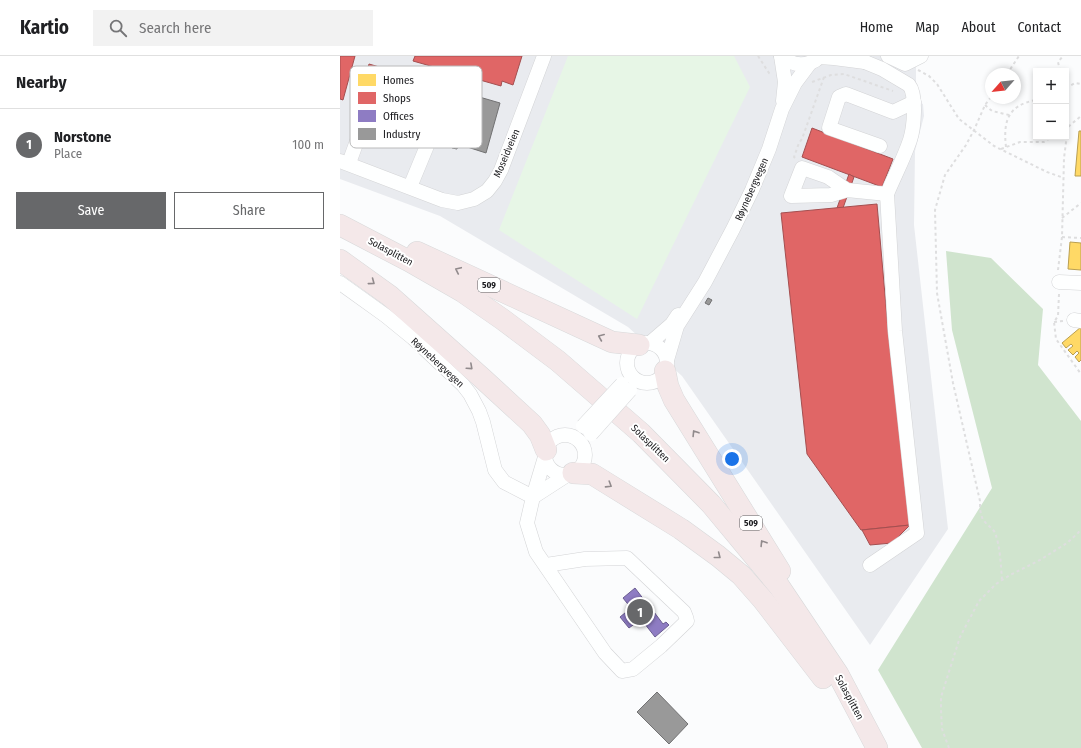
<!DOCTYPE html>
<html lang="en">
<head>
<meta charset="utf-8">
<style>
	:root { --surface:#fff; --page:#f2f2f2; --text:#202124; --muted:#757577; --line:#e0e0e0; --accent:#67686a }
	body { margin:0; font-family:"Fira Sans Condensed",sans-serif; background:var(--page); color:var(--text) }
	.controls { position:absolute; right:12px; top:12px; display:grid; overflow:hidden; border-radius:0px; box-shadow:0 2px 6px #0003 }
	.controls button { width:36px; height:36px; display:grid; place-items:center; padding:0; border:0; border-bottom:1px solid var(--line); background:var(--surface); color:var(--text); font:20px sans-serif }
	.compass { position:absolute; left:645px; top:12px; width:36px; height:36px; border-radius:50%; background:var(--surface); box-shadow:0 2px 6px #0003; rotate:243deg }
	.you { position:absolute; left:392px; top:403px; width:14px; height:14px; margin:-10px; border:3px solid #fff; border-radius:50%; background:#1a73e8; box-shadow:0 0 0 6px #1a73e833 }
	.badge { display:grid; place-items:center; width:26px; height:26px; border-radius:50%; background:var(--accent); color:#fff; font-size:13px; font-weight:700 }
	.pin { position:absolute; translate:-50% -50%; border:2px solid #fff; box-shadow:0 1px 4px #0006 }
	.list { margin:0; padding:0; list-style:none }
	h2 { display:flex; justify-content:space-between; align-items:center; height:52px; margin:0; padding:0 16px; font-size:17px }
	h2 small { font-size:13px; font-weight:400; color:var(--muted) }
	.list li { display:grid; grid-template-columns:26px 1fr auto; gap:12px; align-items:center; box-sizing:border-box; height:72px; padding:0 16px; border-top:1px solid var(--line) }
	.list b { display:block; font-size:15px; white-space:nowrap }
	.list p { margin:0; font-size:13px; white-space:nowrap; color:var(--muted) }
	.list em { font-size:13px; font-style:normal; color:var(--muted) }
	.actions { display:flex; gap:8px; padding:12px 16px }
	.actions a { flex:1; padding:9px 0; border:1px solid var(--accent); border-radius:0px; text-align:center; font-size:14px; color:var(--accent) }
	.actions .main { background:var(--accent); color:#fff }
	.icon { flex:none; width:22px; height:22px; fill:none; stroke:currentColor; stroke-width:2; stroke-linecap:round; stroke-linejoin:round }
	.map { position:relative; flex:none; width:741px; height:692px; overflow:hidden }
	header { display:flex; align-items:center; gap:24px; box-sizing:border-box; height:56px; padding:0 20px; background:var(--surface); border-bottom:1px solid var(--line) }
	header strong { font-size:19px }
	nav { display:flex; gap:22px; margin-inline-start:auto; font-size:14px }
	.search { width:280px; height:36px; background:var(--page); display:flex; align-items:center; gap:10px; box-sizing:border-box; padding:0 14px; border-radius:0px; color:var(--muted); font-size:15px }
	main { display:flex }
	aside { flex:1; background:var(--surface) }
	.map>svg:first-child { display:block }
</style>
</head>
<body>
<header>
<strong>Kartio</strong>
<div class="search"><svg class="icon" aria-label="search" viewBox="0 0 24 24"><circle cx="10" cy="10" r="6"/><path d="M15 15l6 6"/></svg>Search here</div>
<nav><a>Home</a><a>Map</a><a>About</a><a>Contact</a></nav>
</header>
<main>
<aside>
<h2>Nearby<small></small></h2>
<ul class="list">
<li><span class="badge">1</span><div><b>Norstone</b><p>Place</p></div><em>100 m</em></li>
</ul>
<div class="actions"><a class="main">Save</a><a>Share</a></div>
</aside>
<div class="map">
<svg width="741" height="692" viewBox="0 0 741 692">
	<rect width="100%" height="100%" fill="#fbfcfd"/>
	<!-- built -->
	<path fill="#e9ebef" d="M0 0H576V45L583 48 584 60 575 95 574 169 608 473 530 589 342 320 288 271 100 160 0 123Z"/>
	<!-- green -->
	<path fill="#e7f6e6" d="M228 0H394L410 31 297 263 159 174Z"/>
	<!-- forest -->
	<path fill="#d0e4ce" d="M606 195 651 202 703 253 698 309 741 365V692H582L538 614 652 432 612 274Z"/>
	<!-- homes -->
	<g fill="#ffd966" stroke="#ba9f50">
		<path d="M739 75H741V120H735Z"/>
		<path d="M730 186 741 187V214L728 213Z"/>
		<path d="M741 271V304L739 306 735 301 739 297 737 295 733 299 728 294 733 290 731 288 726 292 722 287Z"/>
	</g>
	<!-- shops -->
	<g fill="#e06666" stroke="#a44f50">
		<path d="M0 0H15L3 44 0 43Z"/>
		<path d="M75 0H182L173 29 162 25 161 30 73 5Z"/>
		<path d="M29 8 84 24 74 59 60 55 61 49 20 38Z"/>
		<path d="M472 72 553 103 542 131 462 101Z"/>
		<path d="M509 118 514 121 503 152H497Z"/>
		<path d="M537 148 548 273 570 469 521 474 467 398 441 157Z"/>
		<path d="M570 469 552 487 530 489 522 474Z"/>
	</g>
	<!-- offices -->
	<path fill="#8e7cc3" stroke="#6b5e91" d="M295 532 308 549 311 547 313 550 311 552 323 568 326 566 329 569 315 581 301 563 289 572 280 561 291 552 283 542Z"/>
	<!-- industry -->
	<g fill="#999" stroke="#727273">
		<path d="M105 31 160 47 146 97 118 88 123 73 95 66Z"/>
		<path d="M117 72 123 73 117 93 112 92Z"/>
		<path d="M368 242 372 244 369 249 365 247Z"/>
		<path d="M317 636 348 668 329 688 297 656Z"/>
	</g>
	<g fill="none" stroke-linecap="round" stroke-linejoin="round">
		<defs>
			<g id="minor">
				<path d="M441 0 445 26 443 45"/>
				<path d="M441 0C452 9 463 11 476 4"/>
				<path d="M548 0 565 8 581 0"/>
				<path d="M479 1 494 2 525 6"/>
				<path d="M540 90 489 72 499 41 506 38 553 56 574 46"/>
				<path d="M0 105 102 144 118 147 134 143 147 135 155 125 161 114 204 0"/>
				<path d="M9 107 29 52"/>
				<path d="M70 131 89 85"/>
				<path d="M507 134 488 121 462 112 451 140 491 139 507 134 547 138C554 121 564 102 570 84 574 72 577 39 569 29L542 13 525 6 516 0"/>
				<path d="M719 226 741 227"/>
				<path d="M0 227 46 260 73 282 123 329 130 338 139 355 143 366 155 414 164 426 193 441"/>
				<path d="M734 264 741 265"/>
				<path d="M310 287 332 268 338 259"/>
				<circle cx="307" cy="307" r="20"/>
				<path d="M327 304 337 270 365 226 393 173 412 134 429 93 442 53 455 27 470 7"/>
				<circle cx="225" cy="399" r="20"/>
				<path d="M205 401 193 441 187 467 196 496 265 597 282 615 293 613 321 590 347 565 346 561 344 556 287 502 245 503 206 509"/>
				<path d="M193 441 227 419"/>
				<path d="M530 509 577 477 555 275 547 138"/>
			</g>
			<g id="highway">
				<path d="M0 169 69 205 123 236 162 263 218 305 301 377 371 448 439 530 498 618 537 692"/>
				<path d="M77 196 272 286 299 289"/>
				<path d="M0 204 50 240 142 322 192 368 200 379 206 394"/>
				<path d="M325 315 328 330 334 344 440 515"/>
				<path d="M233 417 252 418 341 473 378 500 401 519 423 544 483 622"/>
			</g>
		</defs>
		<!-- minor casing -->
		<use href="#minor" stroke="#d3d4d6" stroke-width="15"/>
		<!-- highway casing -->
		<use href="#highway" stroke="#d8d9da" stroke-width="22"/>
		<!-- path -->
		<g stroke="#dededf" stroke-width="2" stroke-dasharray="3 3" stroke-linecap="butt">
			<path d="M418 0 429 17 431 18"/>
			<path d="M578 14 589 20 597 28 619 63 654 90 707 116 724 122"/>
			<path d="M720 15 718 6 723 0"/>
			<path d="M667 18 679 0"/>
			<path d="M472 26 491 19 504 18 553 35"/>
			<path d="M726 32 735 27 741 28"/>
			<path d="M651 41 645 49 634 74 626 89 605 119 595 154 597 237 613 327 640 445C640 452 640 461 645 466 648 470 653 472 655 477 660 489 661 510 662 524"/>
			<path d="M645 49 652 55 669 59"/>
			<path d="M704 81V86"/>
			<path d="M666 91C663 65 668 49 696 44"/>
			<path d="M661 93 680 86H704L712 81"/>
			<path d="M455 102 454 101 459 87 462 83 484 21"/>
			<path d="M722 162 741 147"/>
			<path d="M722 181 741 182"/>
			<path d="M718 214 722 181 724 102 728 71 741 60"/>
			<path d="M719 238 718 260 714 266 716 283 741 318"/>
			<path d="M714 266 723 265"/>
			<path d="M609 692 602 673 601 654V641L620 581 639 545 656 528 670 519 700 504 727 487 738 477 741 473"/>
		</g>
		<!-- minor -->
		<use href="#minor" stroke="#feffff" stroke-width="14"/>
		<!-- highway -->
		<use href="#highway" stroke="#f4e8e9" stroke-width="21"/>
		<defs>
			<g id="minor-bridge">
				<path d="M243 370 282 328"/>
				<path d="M251 378 290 334"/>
			</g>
		</defs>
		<!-- minor-bridge casing -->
		<use href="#minor-bridge" stroke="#d3d4d6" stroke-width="15" stroke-linecap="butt"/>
		<!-- minor-bridge -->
		<use href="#minor-bridge" stroke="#feffff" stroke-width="14"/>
	</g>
	<!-- one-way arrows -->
	<defs><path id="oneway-chevron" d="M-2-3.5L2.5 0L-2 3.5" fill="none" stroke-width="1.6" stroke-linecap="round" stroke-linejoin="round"/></defs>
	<g stroke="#918a8c">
		<use href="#oneway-chevron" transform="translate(118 214) rotate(-155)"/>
		<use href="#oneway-chevron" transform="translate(32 226) rotate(37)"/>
		<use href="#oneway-chevron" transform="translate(261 281) rotate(-157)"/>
		<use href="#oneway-chevron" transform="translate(130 311) rotate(42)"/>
		<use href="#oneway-chevron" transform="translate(355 377) rotate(-122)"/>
		<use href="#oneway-chevron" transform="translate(269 429) rotate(32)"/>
		<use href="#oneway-chevron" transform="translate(423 487) rotate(-122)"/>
		<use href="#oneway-chevron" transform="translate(378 500) rotate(38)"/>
	</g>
	<g text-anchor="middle" stroke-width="4" stroke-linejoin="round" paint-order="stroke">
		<!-- shield labels -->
		<g fill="#fff" stroke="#5d5d5f" stroke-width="1">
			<rect x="138" y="222" width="22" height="14" rx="3"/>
			<rect x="400" y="460" width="22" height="14" rx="3"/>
		</g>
		<g font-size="9" font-weight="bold" fill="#18181b">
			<text x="149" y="232">509</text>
			<text x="411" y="470">509</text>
		</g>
		<!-- street labels -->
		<g font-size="10" fill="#18181b" stroke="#fff">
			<text transform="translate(166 97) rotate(-67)" y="4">Moseidveien</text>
			<text transform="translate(411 133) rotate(-66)" y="4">Røynebergvegen</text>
			<text transform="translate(51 195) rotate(28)" y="4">Solasplitten</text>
			<text transform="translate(98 306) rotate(43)" y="4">Røynebergvegen</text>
			<text transform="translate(311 387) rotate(44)" y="4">Solasplitten</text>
			<text transform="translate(510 641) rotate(62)" y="4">Solasplitten</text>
		</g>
	</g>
	<!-- legend -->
	<rect x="10" y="10" width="132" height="82" rx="6" fill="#fff" stroke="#bababb" stroke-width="1"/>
	<rect x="18" y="18" width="18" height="12" fill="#ffd966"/>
	<rect x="18" y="36" width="18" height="12" fill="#e06666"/>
	<rect x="18" y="54" width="18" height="12" fill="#8e7cc3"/>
	<rect x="18" y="72" width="18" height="12" fill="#999"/>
	<g font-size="11" fill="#18181b">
		<text x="43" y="28">Homes</text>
		<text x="43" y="46">Shops</text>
		<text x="43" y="64">Offices</text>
		<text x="43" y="82">Industry</text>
	</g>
</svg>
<div class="controls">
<button>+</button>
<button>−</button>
</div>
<svg class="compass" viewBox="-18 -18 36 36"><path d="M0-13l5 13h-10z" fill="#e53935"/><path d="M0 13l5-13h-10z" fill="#757577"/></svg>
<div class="you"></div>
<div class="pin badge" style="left:300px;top:556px">1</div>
</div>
</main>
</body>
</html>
